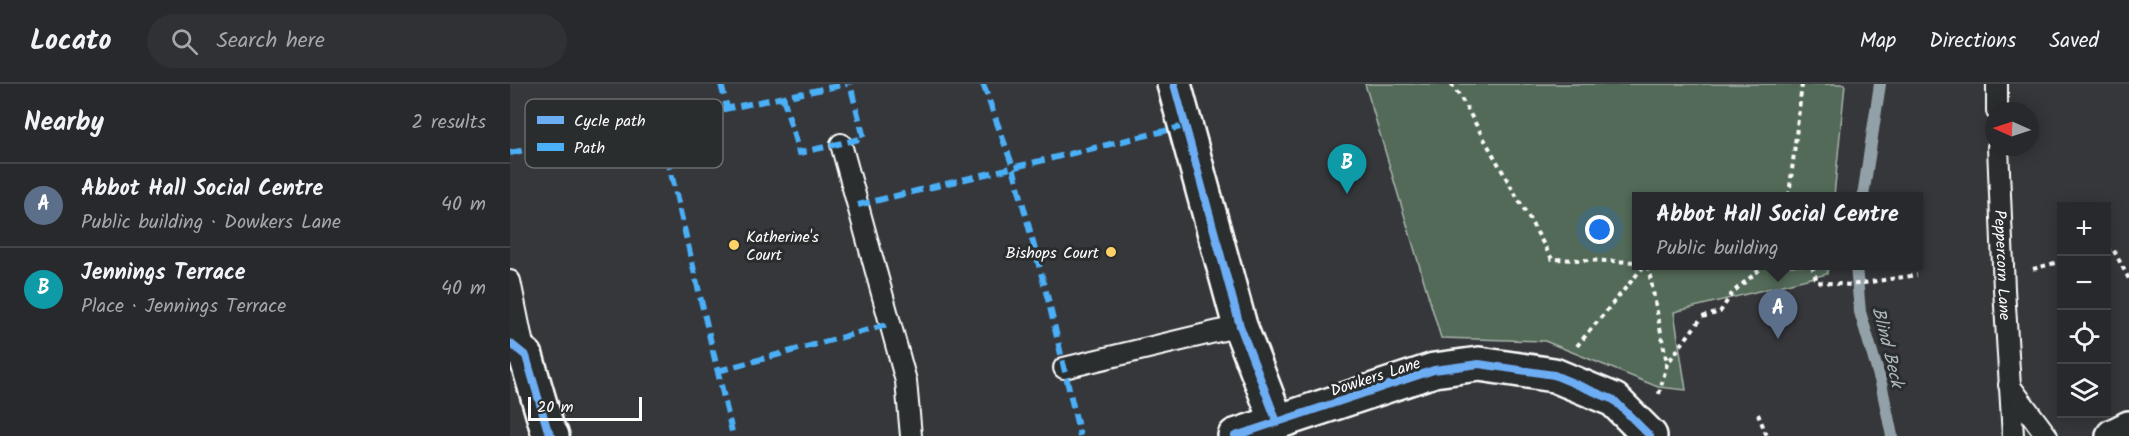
<!DOCTYPE html>
<html lang="en">
<head>
<meta charset="utf-8">
<style>
	:root { --surface:#28292c; --page:#303134; --text:#f1f3f6; --muted:#a5a6a9; --line:#444548; --accent:#ffd166 }
	body { margin:0; font-family:Kalam,sans-serif; background:var(--page); color:var(--text) }
	.controls { position:absolute; right:18px; bottom:18px; display:grid; overflow:hidden; border-radius:0px; box-shadow:0 3px 15px #0003 }
	.controls button { width:54px; height:54px; display:grid; place-items:center; padding:0; border:0; border-bottom:2px solid var(--line); background:var(--surface); color:var(--text); font:30px sans-serif }
	.compass { position:absolute; left:1475px; top:18px; width:54px; height:54px; border-radius:50%; background:var(--surface); box-shadow:0 3px 15px #0003; rotate:273deg }
	.scale { position:absolute; left:18px; bottom:15px; width:114px; box-sizing:border-box; padding-left:6px; border:3px solid #fff; border-top:0; font-size:16px; line-height:21px; white-space:nowrap; color:#fff; -webkit-text-stroke:4px #2a2d2e; paint-order:stroke }
	.you { position:absolute; left:1090px; top:146px; width:21px; height:21px; margin:-15px; border:4px solid #fff; border-radius:50%; background:#1a73e8; box-shadow:0 0 0 9px #1a73e833 }
	.badge { display:grid; place-items:center; width:39px; height:39px; border-radius:50%; background:var(--accent); color:#fff; font-size:20px; font-weight:700 }
	.pin { position:absolute; translate:-50% -50px; filter:drop-shadow(0 2px 3px #0008) }
	.pin::after { content:''; position:absolute; top:32px; width:21px; height:18px; background:inherit; clip-path:polygon(0 0,100% 0,50% 100%) }
	.popup { position:absolute; left:1122px; top:108px; width:291px; height:78px; box-sizing:border-box; display:grid; place-content:center; border-radius:0px; background:var(--surface); filter:drop-shadow(0 2px 4px #0005); font-size:20px; white-space:nowrap; color:var(--muted) }
	.popup b { font-size:22px; color:var(--text) }
	.popup::after { content:''; position:absolute; left:50%; top:100%; margin-left:-12px; border:12px solid transparent; border-top-color:var(--surface) }
	.list { margin:0; padding:0; list-style:none }
	h2 { display:flex; justify-content:space-between; align-items:center; height:78px; margin:0; padding:0 24px; font-size:26px }
	h2 small { font-size:20px; font-weight:400; color:var(--muted) }
	.list li { display:grid; grid-template-columns:39px 1fr auto; gap:18px; align-items:center; box-sizing:border-box; height:84px; padding:0 24px; border-top:2px solid var(--line) }
	.list b { display:block; font-size:22px; white-space:nowrap }
	.list p { margin:0; font-size:20px; white-space:nowrap; color:var(--muted) }
	.list em { font-size:20px; font-style:normal; color:var(--muted) }
	.icon { flex:none; width:33px; height:33px; fill:none; stroke:currentColor; stroke-width:2; stroke-linecap:round; stroke-linejoin:round }
	.map { position:relative; flex:none; width:1619px; height:352px; overflow:hidden }
	header { display:flex; align-items:center; gap:36px; box-sizing:border-box; height:84px; padding:0 30px; background:var(--surface); border-bottom:2px solid var(--line) }
	header strong { font-size:28px }
	nav { display:flex; gap:33px; margin-inline-start:auto; font-size:21px }
	.search { width:420px; height:54px; background:var(--page); display:flex; align-items:center; gap:15px; box-sizing:border-box; padding:0 21px; border-radius:33px; color:var(--muted); font-size:22px }
	main { display:flex }
	aside { flex:1; background:var(--surface) }
	.map>svg:first-child { display:block }
</style>
</head>
<body>
<header>
<strong>Locato</strong>
<div class="search"><svg class="icon" aria-label="search" viewBox="0 0 24 24"><circle cx="10" cy="10" r="6"/><path d="M15 15l6 6"/></svg>Search here</div>
<nav><a>Map</a><a>Directions</a><a>Saved</a></nav>
</header>
<main>
<aside>
<h2>Nearby<small>2 results</small></h2>
<ul class="list">
<li><span class="badge" style="background:#5c6f8a">A</span><div><b>Abbot Hall Social Centre</b><p>Public building · Dowkers Lane</p></div><em>40 m</em></li>
<li><span class="badge" style="background:#0f9aa8">B</span><div><b>Jennings Terrace</b><p>Place · Jennings Terrace</p></div><em>40 m</em></li>
</ul>
</aside>
<div class="map">
<svg width="1619" height="352" viewBox="0 0 1619 352">
	<rect width="100%" height="100%" fill="#36373b"/>
	<filter id="ink" filterUnits="userSpaceOnUse"><feTurbulence type="fractalNoise" baseFrequency=".0167" numOctaves="2"/><feDisplacementMap in="SourceGraphic" scale="12" xChannelSelector="R" yChannelSelector="G"/><feConvolveMatrix kernelMatrix="1 2 1 2 8 2 1 2 1" color-interpolation-filters="sRGB"/></filter>
	<g filter="url(#ink)">
		<!-- green -->
		<path fill="#536b58" stroke="#a9b5ac" stroke-width="1.5" d="M855 0H1335L1324 112H1127V182H1318L1317 190 1164 228 1176 306 1148 303 1035 257 931 254Z"/>
		<g fill="none" stroke-linecap="round" stroke-linejoin="round">
			<!-- stream -->
			<g stroke="#92a1a8" stroke-width="12">
				<path d="M1353 112 1370 0"/>
				<path d="M1346 182 1350 228 1371 299 1382 352"/>
			</g>
			<defs>
				<g id="service">
					<path d="M1487 27V0"/>
					<path d="M331 60 396 297 401 352"/>
					<path id="s1" d="M1488 63 1494 205 1503 352"/>
					<path d="M0 197 15 271"/>
					<path d="M554 284 730 242"/>
					<path d="M1499 301 1537 352"/>
				</g>
				<g id="minor">
					<path d="M664 0 730 242 767 338"/>
					<path d="M0 259 16 272 37 344 42 352"/>
					<path d="M725 352 924 286 969 280 1044 291 1104 316 1140 352"/>
				</g>
				<path id="trunk" d="M1603 352 1619 344"/>
			</defs>
			<!-- service casing -->
			<use href="#service" stroke="#fff" stroke-width="24"/>
			<!-- minor casing -->
			<use href="#minor" stroke="#fff" stroke-width="38"/>
			<!-- trunk casing -->
			<use href="#trunk" stroke="#fff" stroke-width="38"/>
			<!-- path -->
			<g stroke="#fff" stroke-width="4" stroke-dasharray="4.5 4.5" stroke-linecap="butt">
				<path d="M941 0 951 14 1042 175 1127 178"/>
				<path d="M1279 112 1292 0"/>
				<path d="M1596 166 1603 165 1619 195"/>
				<path d="M1138 182 1157 279"/>
				<path d="M1302 182 1307 198 1340 201 1407 191"/>
				<path d="M1523 185 1552 177"/>
				<path d="M1067 262 1134 182"/>
				<path d="M1149 310 1157 280 1192 233 1210 228 1223 208 1254 182"/>
				<path d="M1248 330 1257 352"/>
			</g>
			<!-- service -->
			<use href="#service" stroke="#2a2d2e" stroke-width="20"/>
			<!-- minor -->
			<use href="#minor" stroke="#2a2d2e" stroke-width="33"/>
			<!-- trunk -->
			<use href="#trunk" stroke="#2a2d2e" stroke-width="33"/>
			<!-- quiet -->
			<g stroke="#4cb0f7" stroke-width="6" stroke-dasharray="12 6" stroke-linecap="butt">
				<path d="M211 0 217 24"/>
				<path d="M473 0 503 83 539 219 570 352"/>
				<path d="M273 13 289 69 354 54 340 0"/>
				<path d="M149 38 223 352"/>
				<path d="M0 69 337 0"/>
				<path d="M348 121 675 42"/>
				<path d="M208 287 380 240"/>
			</g>
			<defs>
				<g id="cycleway">
					<path d="M664 0 730 242 767 338"/>
					<path d="M0 259 16 272 37 344 42 352"/>
					<path d="M725 352 924 286 969 280 1044 291 1104 316 1140 352"/>
				</g>
			</defs>
			<!-- cycleway casing -->
			<use href="#cycleway" stroke="#2a2d2e" stroke-width="11"/>
			<!-- cycleway -->
			<use href="#cycleway" stroke="#6dadf4" stroke-width="8"/>
		</g>
	</g>
	<!-- markers -->
	<g fill="#ffd166" stroke="#2a2d2e" stroke-width="2">
		<circle cx="224" cy="161" r="6"/>
		<circle cx="601" cy="168" r="6"/>
	</g>
	<g text-anchor="middle" stroke-width="6" stroke-linejoin="round" paint-order="stroke">
		<!-- poi labels -->
		<g font-size="16" fill="#fff" stroke="#2a2d2e" text-anchor="start">
			<text x="236" y="158">Katherine's<tspan x="236" dy="18">Court</tspan></text>
			<text x="589" y="174" text-anchor="end">Bishops Court</text>
		</g>
		<!-- street labels -->
		<g font-size="16" fill="#fff" stroke="#2a2d2e">
			<text dy="6" stroke="none"><textPath href="#s1" startOffset="118">Peppercorn Lane</textPath></text>
			<text transform="translate(865 292) rotate(-18)" y="6">Dowkers Lane</text>
		</g>
		<!-- water labels -->
		<g font-size="18" font-style="italic" fill="#aeb8be" stroke="#2a2d2e">
			<text transform="translate(1378 263) rotate(76)" y="6">Blind Beck</text>
		</g>
	</g>
	<!-- legend -->
	<rect x="15" y="15" width="198" height="69" rx="9" fill="#2a2d2e" stroke="#6a6c6d" stroke-width="1.5"/>
	<rect x="27" y="32" width="27" height="8" fill="#6dadf4"/>
	<rect x="27" y="59" width="27" height="8" fill="#4cb0f7"/>
	<g font-size="16" fill="#fff">
		<text x="64" y="42">Cycle path</text>
		<text x="64" y="69">Path</text>
	</g>
</svg>
<div class="controls">
<button>+</button>
<button>−</button>
<button><svg class="icon" aria-label="locate" viewBox="0 0 24 24"><circle cx="12" cy="12" r="6"/><path d="M12 2v4M12 18v4M2 12h4M18 12h4"/></svg></button>
<button><svg class="icon" aria-label="layers" viewBox="0 0 24 24"><path d="M12 4l9 5-9 5-9-5zM3 14l9 5 9-5"/></svg></button>
</div>
<svg class="compass" viewBox="-18 -18 36 36"><path d="M0-13l5 13h-10z" fill="#e53935"/><path d="M0 13l5-13h-10z" fill="#a5a6a9"/></svg>
<div class="scale">20 m</div>
<div class="you"></div>
<div class="pin badge" style="left:1268px;top:255px;background:#5c6f8a">A</div>
<div class="popup"><b>Abbot Hall Social Centre</b>Public building</div>
<div class="pin badge" style="left:837px;top:110px;background:#0f9aa8">B</div>
</div>
</main>
</body>
</html>
